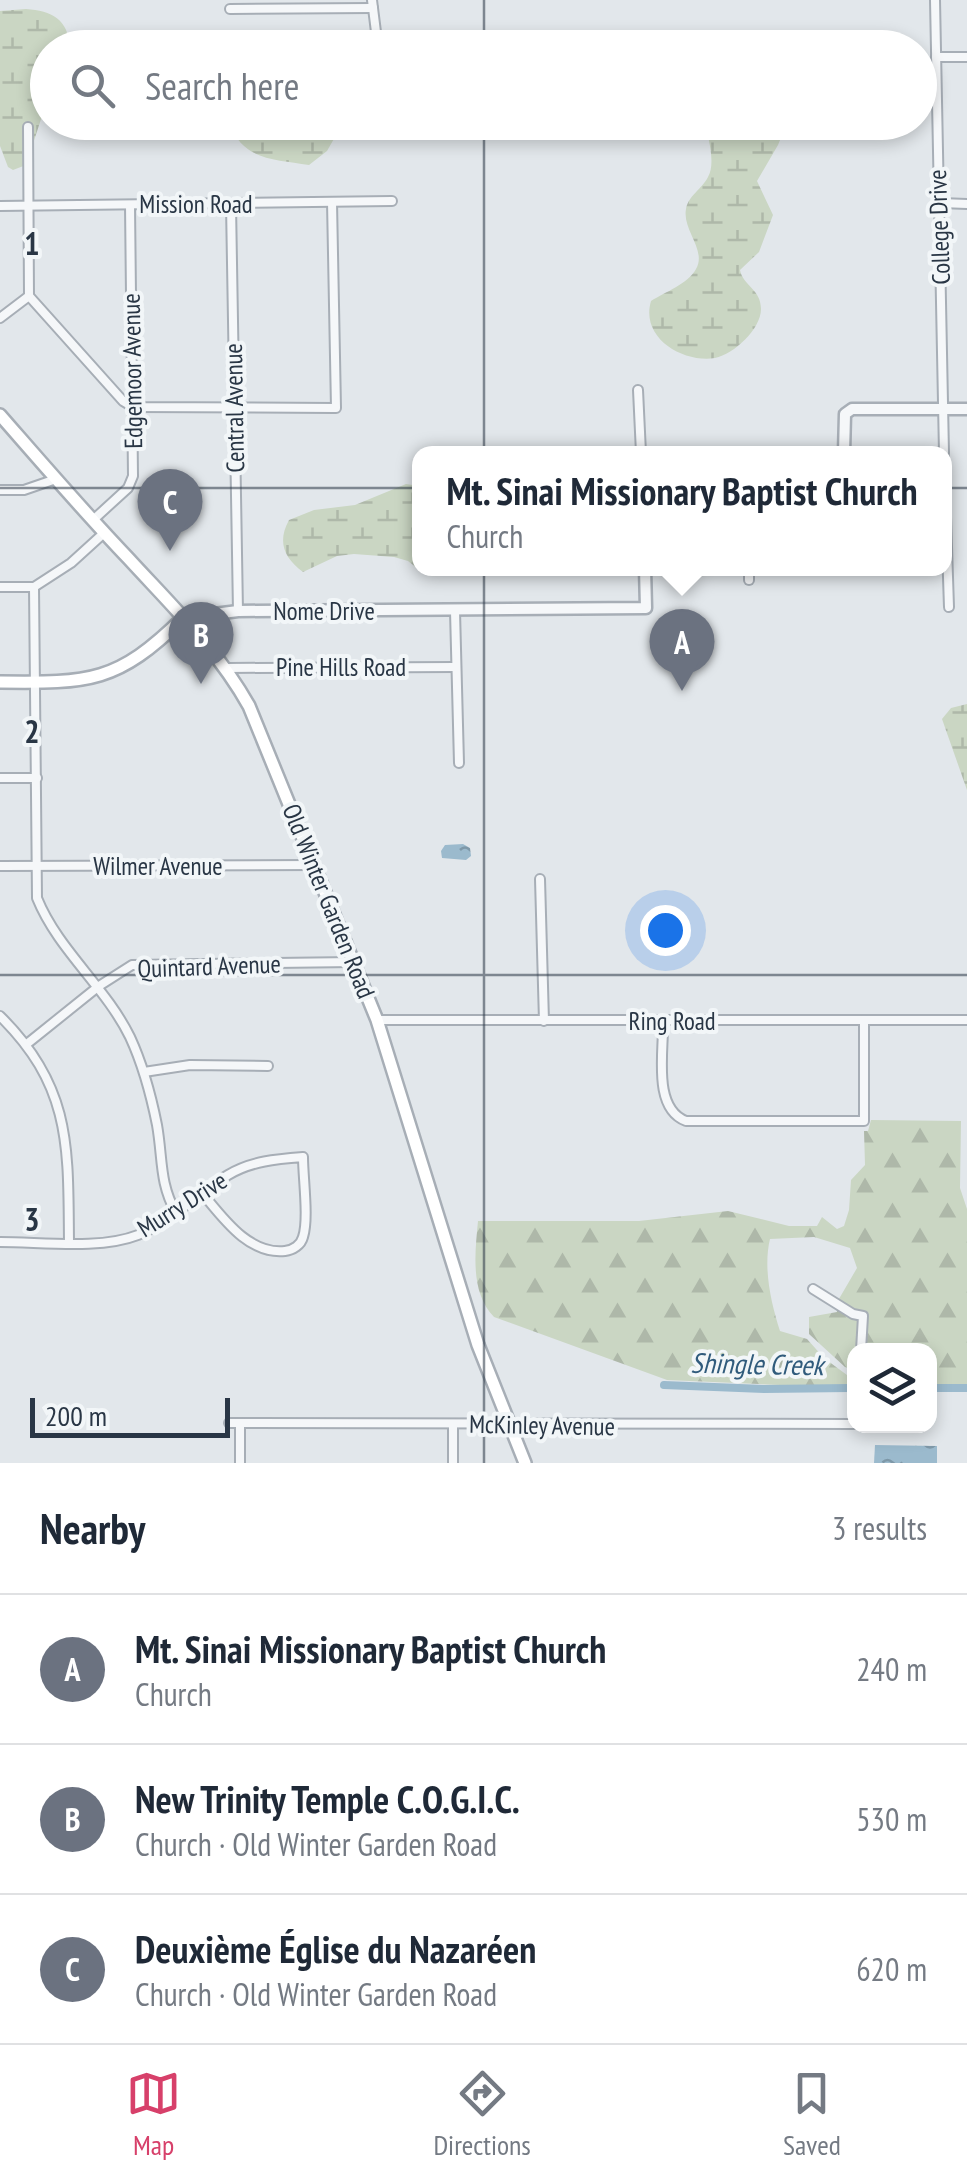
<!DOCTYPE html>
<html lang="en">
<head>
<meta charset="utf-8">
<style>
	:root { --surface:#fff; --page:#f6f6f7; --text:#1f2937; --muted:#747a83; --line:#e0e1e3; --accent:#d7406a }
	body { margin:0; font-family:"PT Sans Narrow",sans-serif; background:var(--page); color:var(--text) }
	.controls { position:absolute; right:30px; bottom:30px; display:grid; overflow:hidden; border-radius:20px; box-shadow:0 5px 15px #0003 }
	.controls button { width:90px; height:90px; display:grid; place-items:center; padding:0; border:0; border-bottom:2px solid var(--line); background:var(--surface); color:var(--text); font:50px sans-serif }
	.scale { position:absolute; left:30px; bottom:25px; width:200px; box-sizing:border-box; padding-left:10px; border:5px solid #293645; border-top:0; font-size:28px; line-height:35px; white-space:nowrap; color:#293645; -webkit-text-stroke:8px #f2f6f8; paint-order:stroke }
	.you { position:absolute; left:665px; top:930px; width:35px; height:35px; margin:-25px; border:8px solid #fff; border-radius:50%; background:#1a73e8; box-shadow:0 0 0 15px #1a73e833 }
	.badge { display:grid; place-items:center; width:65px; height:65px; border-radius:50%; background:var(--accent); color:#fff; font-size:32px; font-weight:700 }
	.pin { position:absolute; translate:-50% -82px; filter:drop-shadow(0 2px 5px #0008) }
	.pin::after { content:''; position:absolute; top:52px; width:35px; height:30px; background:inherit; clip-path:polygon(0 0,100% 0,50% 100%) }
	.popup { position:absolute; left:412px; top:446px; width:540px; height:130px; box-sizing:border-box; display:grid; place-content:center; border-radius:20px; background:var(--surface); filter:drop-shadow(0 2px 8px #0005); font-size:32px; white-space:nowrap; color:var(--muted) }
	.popup b { font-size:38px; color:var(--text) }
	.popup::after { content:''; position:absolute; left:50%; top:100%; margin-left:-20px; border:20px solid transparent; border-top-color:var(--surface) }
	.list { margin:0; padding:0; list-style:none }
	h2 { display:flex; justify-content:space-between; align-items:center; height:130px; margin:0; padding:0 40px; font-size:42px }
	h2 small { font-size:32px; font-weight:400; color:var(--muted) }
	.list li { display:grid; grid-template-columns:65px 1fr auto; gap:30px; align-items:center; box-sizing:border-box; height:150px; padding:0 40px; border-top:2px solid var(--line) }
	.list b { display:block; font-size:38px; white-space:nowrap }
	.list p { margin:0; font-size:32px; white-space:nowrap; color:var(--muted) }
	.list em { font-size:32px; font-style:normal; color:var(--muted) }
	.icon { flex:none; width:55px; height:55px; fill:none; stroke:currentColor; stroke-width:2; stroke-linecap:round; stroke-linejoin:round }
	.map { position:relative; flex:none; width:967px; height:1463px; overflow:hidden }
	.search { position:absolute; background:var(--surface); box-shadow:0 5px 15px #0003; left:30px; right:30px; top:30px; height:110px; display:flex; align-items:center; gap:25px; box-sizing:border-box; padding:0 35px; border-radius:55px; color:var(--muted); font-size:38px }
	.sheet { height:580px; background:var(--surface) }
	nav { display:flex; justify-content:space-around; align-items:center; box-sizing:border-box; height:140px; border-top:2px solid var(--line); background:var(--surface); font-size:28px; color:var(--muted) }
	nav a { display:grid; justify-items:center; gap:5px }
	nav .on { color:var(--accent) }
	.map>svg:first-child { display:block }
</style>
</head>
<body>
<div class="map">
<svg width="967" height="1463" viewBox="0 0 967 1463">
	<defs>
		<pattern id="forest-firs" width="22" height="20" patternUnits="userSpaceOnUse" patternTransform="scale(2.5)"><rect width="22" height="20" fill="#cad6c3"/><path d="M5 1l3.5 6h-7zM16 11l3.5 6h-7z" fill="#aeb8a9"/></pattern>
		<pattern id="wetland-marsh" width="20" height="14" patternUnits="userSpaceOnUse" patternTransform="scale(2.5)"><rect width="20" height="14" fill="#cad6c3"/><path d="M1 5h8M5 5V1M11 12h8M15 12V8" fill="none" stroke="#aeb8a9"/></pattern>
		<pattern id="water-ripples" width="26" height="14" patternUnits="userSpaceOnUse" patternTransform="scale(2.5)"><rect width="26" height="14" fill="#9bbacd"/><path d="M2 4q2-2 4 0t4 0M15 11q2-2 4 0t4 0" fill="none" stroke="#7e98a8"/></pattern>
	</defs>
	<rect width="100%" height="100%" fill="#e2e7eb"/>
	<!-- forest -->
	<path fill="url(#forest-firs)" d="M871 1120 961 1121 960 1188 967 1209V1388L930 1389V1350H854V1371L845 1367 809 1334V1317L837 1312 836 1304 857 1268 850 1248 814 1237 770 1239C763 1268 771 1303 780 1331L807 1339 824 1358 851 1378 850 1388 667 1380 494 1317C470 1292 475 1253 478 1221H639L728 1211 789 1226H817L822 1217 837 1229 844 1226 849 1210 851 1180 865 1165 864 1131H868Z"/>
	<!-- wetland -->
	<g fill="url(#wetland-marsh)">
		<path d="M26 9C52 11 68 19 70 47L48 48 47 101 26 165 13 170 8 167 0 146V11Z"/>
		<path d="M230 123V122L343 123 327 151 309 165C275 159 242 161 230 123Z"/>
		<path d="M705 123H787L778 145 757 181 773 215 759 252 740 270C743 286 761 289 761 309 761 329 734 354 715 358 683 363 640 338 651 301 665 292 688 284 696 269 707 250 682 230 686 209 688 196 702 189 708 177 716 163 708 137 705 123Z"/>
		<path d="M406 484 419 486 420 568 431 569 422 572 408 561 394 557 354 554 337 556 303 572C284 558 277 542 289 520L314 510 355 505Z"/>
		<path d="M967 704V790L942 719 951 708Z"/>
	</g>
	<!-- water -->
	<g fill="url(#water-ripples)">
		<path d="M463 844 470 848 471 856 466 860 442 858 441 851 445 845Z"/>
		<path d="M875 1445 937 1446V1463H874Z"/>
	</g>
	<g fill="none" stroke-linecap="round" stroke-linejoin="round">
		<!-- canal -->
		<g stroke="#9bbacd" stroke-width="8">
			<path d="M664 1385 764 1389 850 1388"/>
			<path d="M930 1388H967"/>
		</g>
		<defs>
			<g id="minor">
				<path d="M372 0 378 48"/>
				<path d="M935 0 944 453"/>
				<path d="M230 9 373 8"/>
				<path d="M936 57H967"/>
				<path d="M28 127 29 296"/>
				<path d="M941 203 967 204"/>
				<path d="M231 205 238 611"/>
				<path d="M0 206 392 201"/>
				<path d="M29 296 123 401 133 407 336 408 332 202"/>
				<path d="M0 318 29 296"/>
				<path d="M638 390 641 453"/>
				<path d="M944 457 949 607"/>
				<path d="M0 490H24L56 479"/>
				<path d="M93 520 128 488 133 476 130 205"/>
				<path d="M749 568V580"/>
				<path d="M0 587H34L71 563 104 533"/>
				<path d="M34 587 37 898C58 950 105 986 130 1037 143 1065 151 1095 157 1125 163 1159 159 1182 176 1213"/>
				<path d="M455 611 459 763"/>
				<path d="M227 668 456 667"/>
				<path d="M0 778H37"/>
				<path d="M0 866 315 865"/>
				<path d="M540 879 544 1021"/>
				<path d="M0 1016C72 1087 68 1148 69 1242"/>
				<path d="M377 1020H967"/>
				<path d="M663 1022C664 1051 652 1108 686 1121H864V1021"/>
				<path d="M28 1043 99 986 132 965 355 962"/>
				<path d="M144 1072 190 1065 268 1066"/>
				<path d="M0 1242C42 1242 100 1250 138 1235 173 1221 197 1193 228 1175 251 1161 277 1159 303 1157 303 1178 309 1219 303 1237 301 1245 293 1250 285 1251 249 1255 223 1218 203 1194"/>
				<path d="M813 1289 853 1314 863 1316 861 1350"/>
				<path d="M229 1423 854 1424"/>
				<path d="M240 1423V1463"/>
				<path d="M453 1424V1463"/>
			</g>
			<g id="tertiary">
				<path d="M844 453 845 414 852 409H967"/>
				<path d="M183 618 238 611 646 608 645 568"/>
			</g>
			<g id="secondary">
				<path d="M0 415C42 463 84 512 128 558 172 606 217 649 249 706L377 1020 478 1345 525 1463"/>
				<path d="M0 682C90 683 117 683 183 618"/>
			</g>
		</defs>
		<!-- minor casing -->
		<use href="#minor" stroke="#a7aeb6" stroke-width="12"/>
		<!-- tertiary casing -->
		<use href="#tertiary" stroke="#a7aeb6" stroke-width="15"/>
		<!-- secondary casing -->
		<use href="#secondary" stroke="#a7aeb6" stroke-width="16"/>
		<!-- minor -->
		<use href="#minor" stroke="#f5f7f9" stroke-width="8"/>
		<!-- tertiary -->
		<use href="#tertiary" stroke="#f5f7f9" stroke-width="10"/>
		<!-- secondary -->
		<use href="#secondary" stroke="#fff" stroke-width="11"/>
	</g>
	<!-- grid -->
	<path fill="none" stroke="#293645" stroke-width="2.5" stroke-opacity="0.55" d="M484 0V48M484 122V1463M0 488H967M0 975H967"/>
	<g text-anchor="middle" stroke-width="8" stroke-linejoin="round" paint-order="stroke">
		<!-- street labels -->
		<g font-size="25" fill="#293645" stroke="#f2f6f8">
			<text x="196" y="213">Mission Road</text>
			<text transform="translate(939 227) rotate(-92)" y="9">College Drive</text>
			<text transform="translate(132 371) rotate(-91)" y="9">Edgemoor Avenue</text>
			<text transform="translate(234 408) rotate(-91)" y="9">Central Avenue</text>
			<text x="324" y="620">Nome Drive</text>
			<text x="341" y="676">Pine Hills Road</text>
			<text x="158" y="875">Wilmer Avenue</text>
			<text transform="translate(329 901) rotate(68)" y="9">Old Winter Garden Road</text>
			<text transform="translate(209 966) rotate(-2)" y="9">Quintard Avenue</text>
			<text x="672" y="1030">Ring Road</text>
			<text transform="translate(182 1204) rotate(-32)" y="9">Murry Drive</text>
			<text transform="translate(542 1425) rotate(1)" y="9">McKinley Avenue</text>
		</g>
		<!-- water labels -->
		<g font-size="28" font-style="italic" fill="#305b7c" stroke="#f2f6f8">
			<text transform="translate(757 1364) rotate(1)" y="10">Shingle Creek</text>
		</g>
	</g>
	<g font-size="32" text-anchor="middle" font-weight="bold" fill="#293645" stroke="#f2f6f8" stroke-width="8" stroke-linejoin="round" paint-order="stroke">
		<text x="32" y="255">1</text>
		<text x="32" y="743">2</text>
		<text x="32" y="1231">3</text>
	</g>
</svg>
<div class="controls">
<button><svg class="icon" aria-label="layers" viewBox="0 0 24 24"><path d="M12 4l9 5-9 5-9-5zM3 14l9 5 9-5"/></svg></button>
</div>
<div class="scale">200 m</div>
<div class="you"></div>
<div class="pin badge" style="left:682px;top:691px;background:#6b7280">A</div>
<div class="popup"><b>Mt. Sinai Missionary Baptist Church</b>Church</div>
<div class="pin badge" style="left:201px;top:684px;background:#6b7280">B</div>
<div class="pin badge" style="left:170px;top:551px;background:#6b7280">C</div>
<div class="search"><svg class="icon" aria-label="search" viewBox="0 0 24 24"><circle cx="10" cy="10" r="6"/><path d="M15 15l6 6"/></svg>Search here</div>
</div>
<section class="sheet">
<h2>Nearby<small>3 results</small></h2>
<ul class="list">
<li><span class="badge" style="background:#6b7280">A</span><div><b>Mt. Sinai Missionary Baptist Church</b><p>Church</p></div><em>240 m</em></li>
<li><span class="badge" style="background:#6b7280">B</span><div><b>New Trinity Temple C.O.G.I.C.</b><p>Church · Old Winter Garden Road</p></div><em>530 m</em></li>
<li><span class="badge" style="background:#6b7280">C</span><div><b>Deuxième Église du Nazaréen</b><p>Church · Old Winter Garden Road</p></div><em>620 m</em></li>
</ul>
</section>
<nav>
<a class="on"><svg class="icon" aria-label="map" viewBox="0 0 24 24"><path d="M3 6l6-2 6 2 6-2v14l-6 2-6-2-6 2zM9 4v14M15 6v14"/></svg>Map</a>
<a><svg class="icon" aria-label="directions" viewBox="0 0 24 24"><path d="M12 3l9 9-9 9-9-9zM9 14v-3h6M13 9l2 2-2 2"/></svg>Directions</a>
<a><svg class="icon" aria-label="saved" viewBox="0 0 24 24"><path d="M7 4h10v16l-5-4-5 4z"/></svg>Saved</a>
</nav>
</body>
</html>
